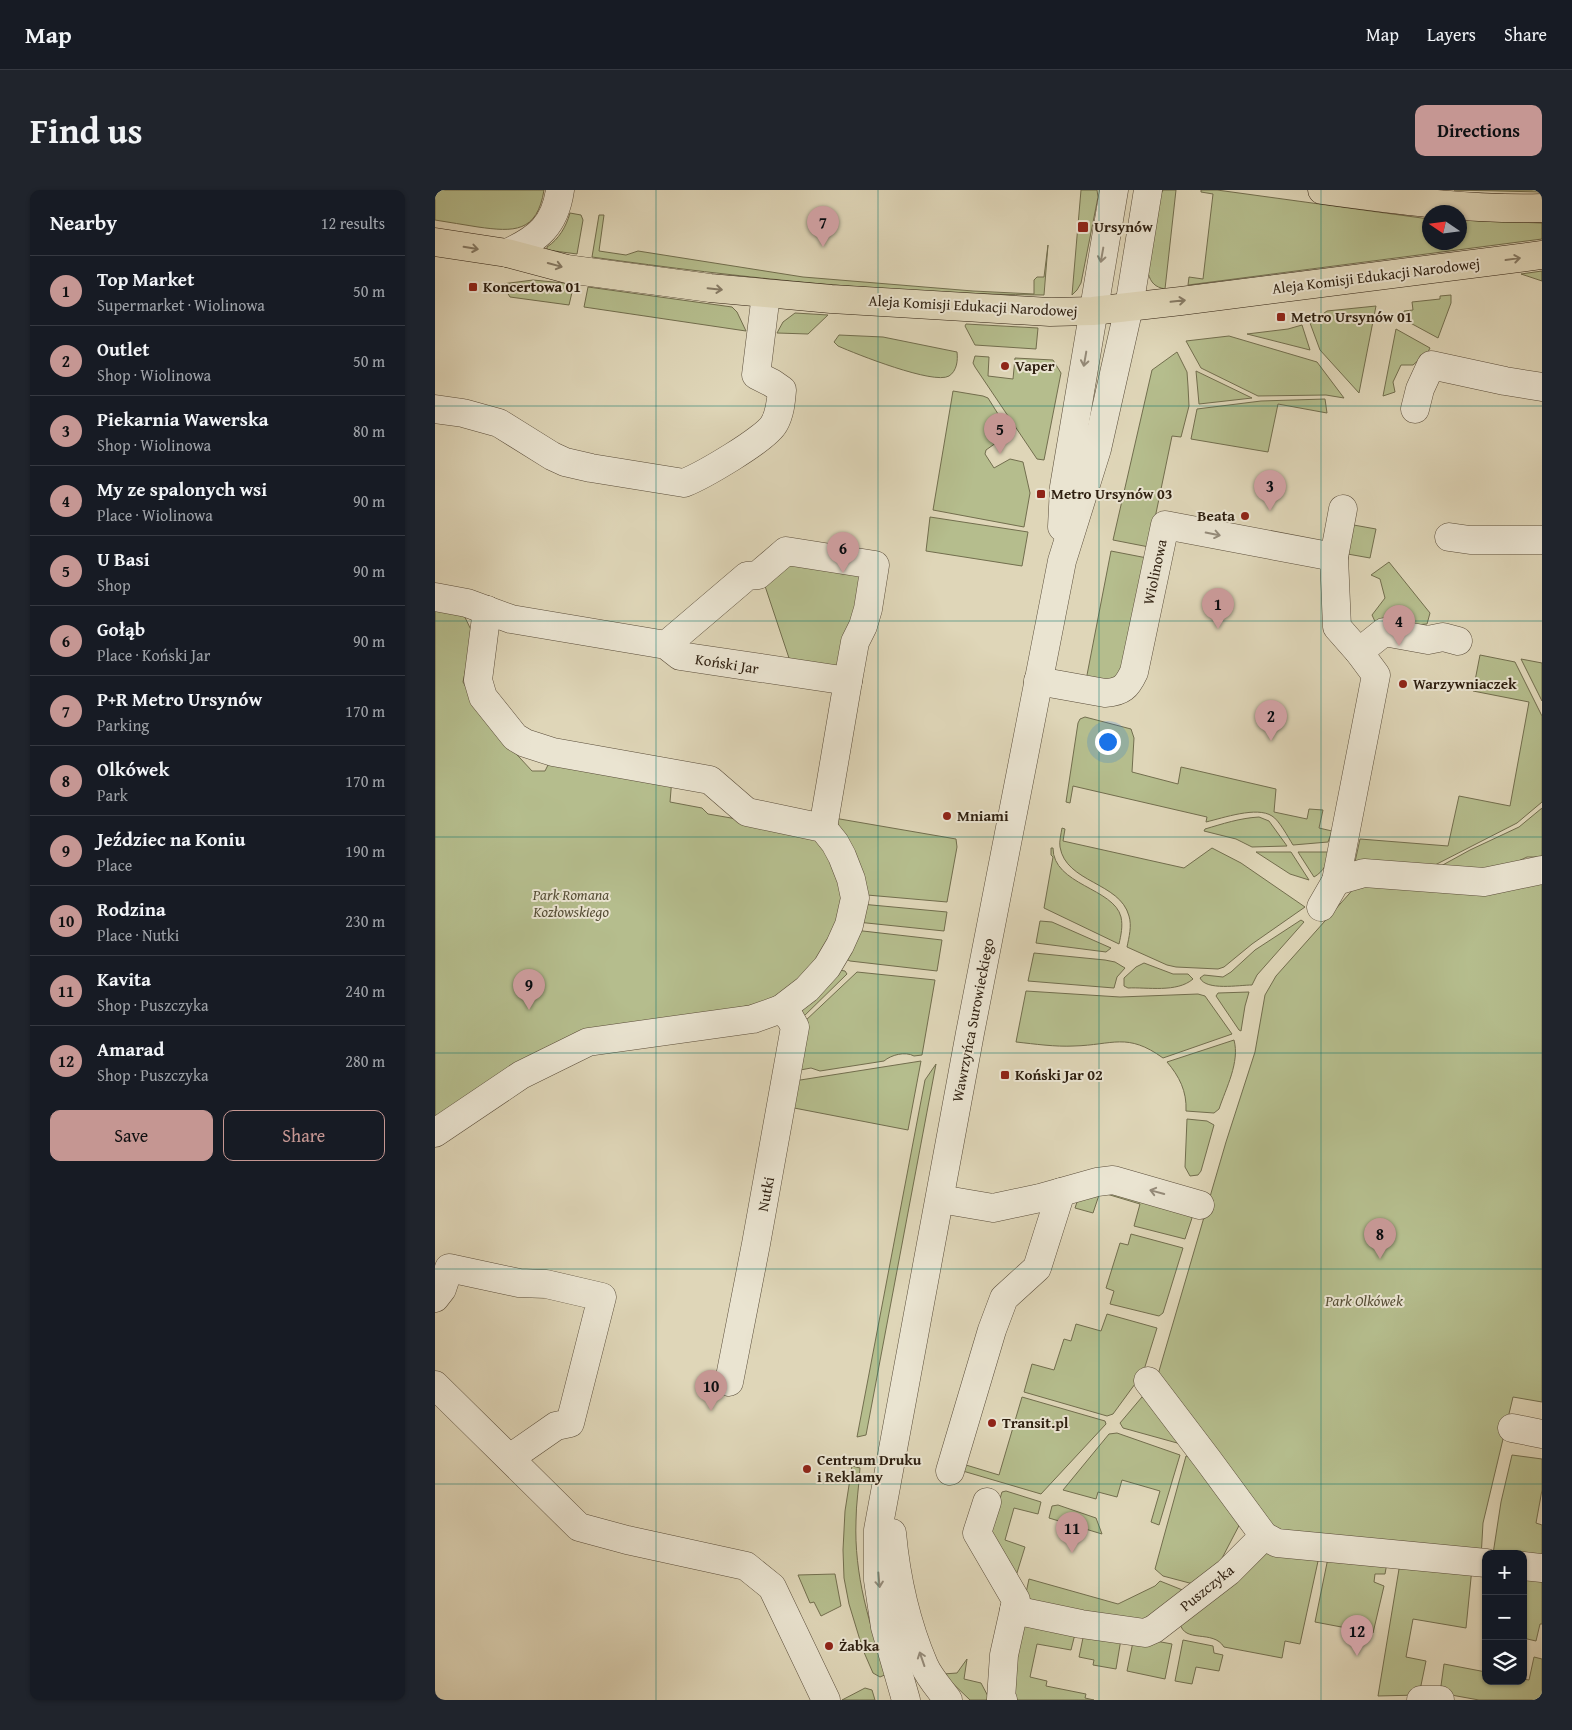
<!DOCTYPE html>
<html lang="en">
<head>
<meta charset="utf-8">
<style>
	:root { --surface:#171b24; --page:#20242c; --text:#f1f3f6; --muted:#9ea1a6; --line:#363941; --accent:#c59692 }
	body { margin:0; font-family:"Gentium Book Plus",serif; background:var(--page); color:var(--text) }
	.controls { position:absolute; right:15px; bottom:15px; display:grid; overflow:hidden; border-radius:10px; box-shadow:0 1px 4px #0004 }
	.controls button { width:45px; height:45px; display:grid; place-items:center; padding:0; border:0; border-bottom:1px solid var(--line); background:var(--surface); color:var(--text); font:25px sans-serif }
	.compass { position:absolute; left:987px; top:15px; width:45px; height:45px; border-radius:50%; background:var(--surface); box-shadow:0 1px 4px #0004; rotate:283deg }
	.you { position:absolute; left:672px; top:551px; width:18px; height:18px; margin:-12px; border:4px solid #fff; border-radius:50%; background:#1a73e8; box-shadow:0 0 0 8px #1a73e833 }
	.badge { display:grid; place-items:center; width:32px; height:32px; border-radius:50%; background:var(--accent); color:#111; font-size:16px; font-weight:700 }
	.pin { position:absolute; translate:-50% -41px; filter:drop-shadow(0 1px 2px #0008) }
	.pin::after { content:''; position:absolute; top:26px; width:18px; height:15px; background:inherit; clip-path:polygon(0 0,100% 0,50% 100%) }
	.list { margin:0; padding:0; list-style:none }
	h2 { display:flex; justify-content:space-between; align-items:center; height:65px; margin:0; padding:0 20px; font-size:21px }
	h2 small { font-size:16px; font-weight:400; color:var(--muted) }
	.list li { display:grid; grid-template-columns:32px 1fr auto; gap:15px; align-items:center; box-sizing:border-box; height:70px; padding:0 20px; border-top:1px solid var(--line) }
	.list b { display:block; font-size:19px; white-space:nowrap }
	.list p { margin:0; font-size:16px; white-space:nowrap; color:var(--muted) }
	.list em { font-size:16px; font-style:normal; color:var(--muted) }
	.actions { display:flex; gap:10px; padding:15px 20px }
	.actions a { flex:1; padding:11px 0; border:1px solid var(--accent); border-radius:10px; text-align:center; font-size:18px; color:var(--accent) }
	.actions .main { background:var(--accent); color:#111 }
	.icon { flex:none; width:28px; height:28px; fill:none; stroke:currentColor; stroke-width:2; stroke-linecap:round; stroke-linejoin:round }
	.map { position:relative; flex:none; width:1107px; height:1510px; overflow:hidden; border-radius:10px }
	header { display:flex; align-items:center; gap:30px; box-sizing:border-box; height:70px; padding:0 25px; background:var(--surface); border-bottom:1px solid var(--line) }
	header strong { font-size:24px }
	nav { display:flex; gap:28px; margin-inline-start:auto; font-size:18px }
	.intro { display:flex; align-items:center; justify-content:space-between; box-sizing:border-box; height:120px; padding:0 30px }
	h1 { margin:0; font-size:35px }
	.button { padding:12px 22px; border-radius:10px; background:var(--accent); color:#111; font-size:18px; font-weight:700 }
	main { display:flex; gap:30px; padding:0 30px }
	aside { flex:1; background:var(--surface); border-radius:10px; box-shadow:0 1px 4px #0004 }
	.map>svg:first-child { display:block }
</style>
</head>
<body>
<header>
<strong>Map</strong>
<nav><a>Map</a><a>Layers</a><a>Share</a></nav>
</header>
<div class="intro"><h1>Find us</h1><a class="button">Directions</a></div>
<main>
<aside>
<h2>Nearby<small>12 results</small></h2>
<ul class="list">
<li><span class="badge">1</span><div><b>Top Market</b><p>Supermarket · Wiolinowa</p></div><em>50 m</em></li>
<li><span class="badge">2</span><div><b>Outlet</b><p>Shop · Wiolinowa</p></div><em>50 m</em></li>
<li><span class="badge">3</span><div><b>Piekarnia Wawerska</b><p>Shop · Wiolinowa</p></div><em>80 m</em></li>
<li><span class="badge">4</span><div><b>My ze spalonych wsi</b><p>Place · Wiolinowa</p></div><em>90 m</em></li>
<li><span class="badge">5</span><div><b>U Basi</b><p>Shop</p></div><em>90 m</em></li>
<li><span class="badge">6</span><div><b>Gołąb</b><p>Place · Koński Jar</p></div><em>90 m</em></li>
<li><span class="badge">7</span><div><b>P+R Metro Ursynów</b><p>Parking</p></div><em>170 m</em></li>
<li><span class="badge">8</span><div><b>Olkówek</b><p>Park</p></div><em>170 m</em></li>
<li><span class="badge">9</span><div><b>Jeździec na Koniu</b><p>Place</p></div><em>190 m</em></li>
<li><span class="badge">10</span><div><b>Rodzina</b><p>Place · Nutki</p></div><em>230 m</em></li>
<li><span class="badge">11</span><div><b>Kavita</b><p>Shop · Puszczyka</p></div><em>240 m</em></li>
<li><span class="badge">12</span><div><b>Amarad</b><p>Shop · Puszczyka</p></div><em>280 m</em></li>
</ul>
<div class="actions"><a class="main">Save</a><a>Share</a></div>
</aside>
<div class="map">
<svg width="1107" height="1510" viewBox="0 0 1107 1510">
	<rect width="100%" height="100%" fill="#dfd6b8"/>
	<filter id="stains"><feTurbulence type="fractalNoise" baseFrequency=".004" numOctaves="4"/><feColorMatrix values="0 0 0 0 .2 0 0 0 0 .09 0 0 0 0 .02 0 0 0 .5 -.17"/></filter>
	<radialGradient id="worn" r=".72"><stop offset=".6" stop-color="#630" stop-opacity="0"/><stop offset="1" stop-color="#630" stop-opacity=".3"/></radialGradient>
	<!-- green -->
	<g fill="#b5bd8d" stroke="#726e4e">
		<path d="M0 0H109C102 43 79 42 43 37 29 35 14 32 0 30Z"/>
		<path d="M646 0H662L663 7 646 93 642 100 637 105Z"/>
		<path d="M728 0H741L730 99C720 97 716 93 713 83L724 7Z"/>
		<path d="M766 0H782L994 29V52H1024L1025 30 1107 33V49L753 95 754 87 768 89 778 4 766 2Z"/>
		<path d="M1019 0H1107V2Z"/>
		<path d="M135 23 146 25 148 30 142 64 112 60V57C124 49 131 37 135 23Z"/>
		<path d="M164 25H169L164 61 191 65 203 61 368 87 538 101 599 104V90L602 87H609L613 55 609 105C458 104 307 88 157 67Z"/>
		<path d="M1107 81V91L1086 84Z"/>
		<path d="M98 90 139 94 134 115 75 107 67 94Z"/>
		<path d="M153 97 297 117 302 122 311 141 149 117Z"/>
		<path d="M1016 105V113L1003 148 968 129 969 121 978 120 977 112 1005 109V106Z"/>
		<path d="M941 116 924 203 885 160 875 133 892 121Z"/>
		<path d="M360 123 393 125 373 144 342 143 348 132Z"/>
		<path d="M531 134 603 138 601 159 540 155 530 136Z"/>
		<path d="M867 135 875 160 812 144 853 139Z"/>
		<path d="M961 139 995 158 993 162 978 175H966L958 192 960 202 948 206Z"/>
		<path d="M404 145 448 147 522 162C523 170 522 181 514 186 499 195 421 164 403 156L399 152Z"/>
		<path d="M794 146 882 172 909 208 891 205 823 206 766 178 751 151Z"/>
		<path d="M742 162 752 182 753 196 754 216 746 247 737 246 714 357 678 350 717 180Z"/>
		<path d="M540 166 554 167 553 186 578 189 580 168 618 170 626 183 609 270 602 269 540 177 538 173Z"/>
		<path d="M761 181 817 208 764 214Z"/>
		<path d="M518 201 548 206 553 208 575 243 551 260 550 264 559 278 575 269 588 272 595 303 589 337 498 320Z"/>
		<path d="M890 209 892 223 843 214 833 262 756 249 762 219 826 211Z"/>
		<path d="M495 327 593 342 587 376 491 361Z"/>
		<path d="M913 334 941 339 935 368 907 363Z"/>
		<path d="M676 361 712 368 690 475 678 491 653 489 652 485Z"/>
		<path d="M352 369 432 387 408 486 358 480 330 396 333 389Z"/>
		<path d="M954 372 995 423 992 434 943 438 937 425 950 408 945 389 936 385Z"/>
		<path d="M0 413 25 417 38 444 28 492 49 529 97 581H110L116 569 237 588 235 612 267 618 273 624 377 642 411 689 405 739 350 809 190 838 0 934Z"/>
		<path d="M1045 465 1080 472 1107 526V612L1082 633 996 677 920 672 925 649 1013 656 1024 606 1075 616 1094 512 1038 501Z"/>
		<path d="M1086 469 1107 473V511Z"/>
		<path d="M650 527 696 539 699 548 697 582 743 594 746 577 841 599 839 622 872 629 874 619 888 620 884 638 897 641 893 652 858 655C853 647 844 630 837 626 822 616 788 628 771 632L772 627 638 596 635 613 631 612 643 533 645 529Z"/>
		<path d="M1107 618V667H1092L1054 685 995 682 1035 660 1084 637Z"/>
		<path d="M824 627 834 631 852 656 817 657 801 649 769 641 770 639C787 634 805 628 824 627Z"/>
		<path d="M399 628 521 649 522 657 512 712 432 705Z"/>
		<path d="M627 638 630 639 628 651 749 678 777 658 806 673 870 717 817 754 789 777 783 779 741 777 732 775 692 757C694 747 697 736 694 726 685 692 631 693 625 657 624 652 626 644 627 638Z"/>
		<path d="M616 658H618C618 695 679 698 686 727 688 736 686 745 684 754L609 718 618 667 616 665Z"/>
		<path d="M821 662H856L874 690 855 684Z"/>
		<path d="M863 662H894C894 672 888 682 879 687Z"/>
		<path d="M1107 679V1212L1078 1207 1048 1333 1046 1368 844 1344 722 1188 791 952 820 862 830 805 841 786 922 695Z"/>
		<path d="M426 714 512 722 509 741 422 732Z"/>
		<path d="M866 730 869 732 822 785 817 795C804 795 771 801 765 788L769 785 788 787 796 782 820 760Z"/>
		<path d="M605 731 617 732 676 758 671 762 601 753Z"/>
		<path d="M419 740 507 750 502 781 415 771 411 769Z"/>
		<path d="M599 763 670 770 680 772 690 778 682 787 679 798 593 791Z"/>
		<path d="M709 773 738 784H753L758 789C742 803 712 797 693 798L689 796V788L701 777Z"/>
		<path d="M404 780 410 781 412 784 366 829 360 822Z"/>
		<path d="M422 782 500 790 487 865 479 866C470 861 456 865 449 871L385 881 376 878 360 881 369 832Z"/>
		<path d="M591 801 685 807 763 804 770 806 797 844 728 868C692 842 678 855 639 856 620 857 600 854 581 852Z"/>
		<path d="M814 802 810 816 806 841 804 840 781 806 783 803Z"/>
		<path d="M799 850C805 872 791 898 784 919L779 923 751 921C752 901 744 886 732 872Z"/>
		<path d="M486 871 473 940 354 917 359 891Z"/>
		<path d="M501 874 431 1245 422 1247 490 890Z"/>
		<path d="M752 929 772 931 779 935 766 981 763 985 755 986 750 977Z"/>
		<path d="M668 998 753 1020 757 1028 750 1049 699 1036 705 1014 665 1002 658 1023 640 1018 645 1003Z"/>
		<path d="M696 1044 748 1058 728 1123 724 1126 675 1114 679 1101 671 1098 685 1053 693 1055Z"/>
		<path d="M672 1124 722 1138 708 1183 678 1224 672 1226 589 1202 597 1174 619 1180 629 1149 636 1151 641 1134 666 1141Z"/>
		<path d="M587 1207 670 1231 671 1234 606 1304 521 1279 531 1275 564 1285Z"/>
		<path d="M707 1207H711L753 1256 688 1238 685 1233Z"/>
		<path d="M682 1243 745 1265 724 1335 716 1332 725 1301 687 1290 682 1307 663 1302 661 1309 628 1300 674 1244Z"/>
		<path d="M1077 1265 1107 1269V1300L1101 1333 1107 1335V1371L1088 1364H1058L1066 1312Z"/>
		<path d="M751 1266 770 1274 808 1328 785 1372 762 1395 728 1386 720 1379Z"/>
		<path d="M417 1276 425 1278C424 1296 421 1314 421 1331 419 1384 434 1435 452 1484L445 1487 438 1483 428 1460 414 1414 409 1388 408 1360 410 1321Z"/>
		<path d="M571 1301 606 1312 603 1324 579 1318 570 1350 590 1357 581 1386 553 1347 567 1302Z"/>
		<path d="M623 1315 661 1328 667 1344 614 1328 617 1316Z"/>
		<path d="M837 1361 885 1362 865 1454 850 1451 847 1468 789 1457C778 1439 749 1454 745 1433L820 1366Z"/>
		<path d="M894 1363 953 1367 950 1384H940L939 1392 949 1396 938 1443 880 1432Z"/>
		<path d="M965 1373 1037 1378 1031 1438 978 1429 971 1467 991 1471 984 1505 943 1506Z"/>
		<path d="M1088 1381 1107 1383V1434H1105L1101 1451 1088 1448Z"/>
		<path d="M400 1384 406 1416 386 1426 379 1412 375 1413 363 1385Z"/>
		<path d="M594 1389 683 1414 720 1396 725 1391 750 1401 700 1435 588 1417Z"/>
		<path d="M586 1425 642 1436 636 1460 602 1454 595 1487 612 1491 611 1496 651 1504 650 1508 659 1510H577Z"/>
		<path d="M649 1443 686 1449 681 1479 658 1475 659 1470 644 1467Z"/>
		<path d="M699 1447 737 1454 730 1489 692 1481Z"/>
		<path d="M748 1450 778 1456 779 1463 788 1465 784 1481 761 1477 757 1494 740 1491Z"/>
		<path d="M1099 1467 1107 1469V1510H1044L1005 1503 1009 1474 1051 1482V1491H1088V1489L1094 1490Z"/>
		<path d="M532 1469 529 1489 546 1493 555 1510H535L508 1484 522 1483Z"/>
		<path d="M430 1498 437 1500 440 1510H407Z"/>
	</g>
	<g fill="none" stroke-linecap="round" stroke-linejoin="round">
		<defs>
			<g id="minor">
				<path d="M72 63C103 49 120 35 125 0"/>
				<path d="M0 219 28 223 64 233 117 266 130 272 156 278 249 293C267 286 331 249 339 234 345 224 346 212 347 200L337 193 321 185 331 104"/>
				<path d="M980 219 985 199 996 175 1070 191 1107 197"/>
				<path d="M627 337 629 297 679 0"/>
				<path d="M1014 347 1035 350H1107"/>
				<path d="M0 407 32 413 76 429 231 455 245 466 413 491 420 452 428 436 433 419 440 375 351 361 323 385 312 386 231 455"/>
				<path d="M924 462 949 442 993 450 1008 447 1023 451"/>
				<path d="M603 491 670 503C687 502 692 497 699 482L730 335 899 367"/>
				<path d="M388 638 413 491"/>
				<path d="M901 691 941 485 924 462 902 437 899 367 908 319"/>
				<path d="M886 717 901 691 929 683 1049 692 1107 680"/>
				<path d="M0 943 86 885 153 852 318 829 346 819 372 799 392 777 405 755 414 735 420 708 416 689 407 666 400 653 388 638 312 622 275 590 118 562 90 553 80 547 48 507 43 490 52 420"/>
				<path d="M505 1009 558 1018 605 1008 662 992 678 990 765 1015"/>
				<path d="M0 1108 7 1099 14 1078 84 1093 111 1094 167 1107 135 1233 121 1236 75 1268"/>
				<path d="M713 1191 773 1270 829 1346 842 1353 1051 1373"/>
				<path d="M294 1192 321 1054 360 837 355 828 346 819"/>
				<path d="M0 1195 144 1337 192 1350 311 1376 337 1397 391 1510"/>
				<path d="M1077 1238 1107 1244"/>
				<path d="M515 1281 557 1140 569 1108 602 1078 626 1002"/>
				<path d="M552 1312 542 1343 581 1410 579 1420"/>
				<path d="M457 1343C461 1387 472 1435 489 1475 494 1487 505 1499 513 1510"/>
				<path d="M1088 1376 1107 1378"/>
				<path d="M471 1510 450 1437 443 1390V1340L535 843 627 371 662 259 694 117 713 0"/>
				<path d="M568 1510 566 1509 569 1465 579 1420 646 1434 710 1443 719 1439 793 1382 829 1346"/>
				<path d="M986 1510H1005"/>
			</g>
			<g id="major">
				<path d="M887 0C960 10 1033 20 1107 18"/>
				<path d="M0 52 72 63 132 79 275 98 396 109 615 122 658 121 746 111 1107 65"/>
			</g>
		</defs>
		<!-- minor casing -->
		<use href="#minor" stroke="#5a4d3a" stroke-width="29"/>
		<!-- major casing -->
		<use href="#major" stroke="#2e1f10" stroke-width="29"/>
		<!-- minor -->
		<use href="#minor" stroke="#eae4d1" stroke-width="28"/>
		<!-- major -->
		<use href="#major" stroke="#dfd6b8" stroke-width="28"/>
	</g>
	<!-- one-way arrows -->
	<defs><path id="oneway-shaft" d="M-6 0H5M1.5-3L5.5 0L1.5 3" fill="none" stroke-width="1.6" stroke-linecap="round" stroke-linejoin="round" transform="scale(1.25)"/></defs>
	<g stroke="#867a64">
		<use href="#oneway-shaft" transform="translate(36 58) rotate(9)"/>
		<use href="#oneway-shaft" transform="translate(1078 69) rotate(-8)"/>
		<use href="#oneway-shaft" transform="translate(120 75) rotate(15)"/>
		<use href="#oneway-shaft" transform="translate(280 99) rotate(6)"/>
		<use href="#oneway-shaft" transform="translate(743 111) rotate(-6)"/>
	</g>
	<g stroke="#958b7a">
		<use href="#oneway-shaft" transform="translate(667 65) rotate(100)"/>
		<use href="#oneway-shaft" transform="translate(650 169) rotate(100)"/>
		<use href="#oneway-shaft" transform="translate(778 344) rotate(11)"/>
		<use href="#oneway-shaft" transform="translate(722 1002) rotate(-165)"/>
		<use href="#oneway-shaft" transform="translate(444 1390) rotate(85)"/>
		<use href="#oneway-shaft" transform="translate(487 1469) rotate(-109)"/>
	</g>
	<!-- grid -->
	<path fill="none" stroke="#0f766e" stroke-width="1" stroke-opacity="0.55" d="M221 0V1510M443 0V1510M664 0V1510M886 0V1510M0 216H1107M0 431H1107M0 647H1107M0 863H1107M0 1079H1107M0 1294H1107"/>
	<!-- markers -->
	<g fill="#8f2418" stroke="#eae4d1" stroke-width="2">
		<rect x="642" y="31" width="12" height="12" rx="2.5"/>
		<rect x="33" y="92" width="10" height="10" rx="2.5"/>
		<rect x="841" y="122" width="10" height="10" rx="2.5"/>
		<circle cx="570" cy="176" r="5"/>
		<rect x="601" y="299" width="10" height="10" rx="2.5"/>
		<circle cx="810" cy="326" r="5"/>
		<circle cx="968" cy="494" r="5"/>
		<circle cx="512" cy="626" r="5"/>
		<rect x="565" y="880" width="10" height="10" rx="2.5"/>
		<circle cx="557" cy="1233" r="5"/>
		<circle cx="372" cy="1279" r="5"/>
		<circle cx="394" cy="1456" r="5"/>
	</g>
	<g text-anchor="middle" stroke-width="4" stroke-linejoin="round" paint-order="stroke">
		<!-- poi labels -->
		<g font-size="15" font-weight="bold" fill="#2e1f10" stroke="#eae4d1" text-anchor="start">
			<text x="659" y="42">Ursynów</text>
			<text x="48" y="102">Koncertowa 01</text>
			<text x="856" y="132">Metro Ursynów 01</text>
			<text x="580" y="181">Vaper</text>
			<text x="616" y="309">Metro Ursynów 03</text>
			<text x="800" y="331" text-anchor="end">Beata</text>
			<text x="978" y="499">Warzywniaczek</text>
			<text x="522" y="631">Mniami</text>
			<text x="580" y="890">Koński Jar 02</text>
			<text x="567" y="1238">Transit.pl</text>
			<text x="382" y="1275">Centrum Druku<tspan x="382" dy="17">i Reklamy</tspan></text>
			<text x="404" y="1461">Żabka</text>
		</g>
		<!-- street labels -->
		<g font-size="15" fill="#2e1f10" stroke="#eae4d1">
			<text transform="translate(941 86) rotate(-7)" y="5">Aleja Komisji Edukacji Narodowej</text>
			<text transform="translate(538 116) rotate(3)" y="5">Aleja Komisji Edukacji Narodowej</text>
			<text transform="translate(720 382) rotate(-78)" y="5">Wiolinowa</text>
			<text transform="translate(292 474) rotate(9)" y="5">Koński Jar</text>
			<text transform="translate(538 830) rotate(-79)" y="5">Wawrzyńca Surowieckiego</text>
			<text transform="translate(331 1004) rotate(-79)" y="5">Nutki</text>
			<text transform="translate(772 1398) rotate(-39)" y="5">Puszczyka</text>
		</g>
		<!-- park labels -->
		<g font-size="15" font-style="italic" fill="#564e36" stroke="#eae4d1">
			<text x="136" y="710">Park Romana<tspan x="136" dy="17">Kozłowskiego</tspan></text>
			<text x="929" y="1116">Park Olkówek</text>
		</g>
	</g>
	<rect width="100%" height="100%" filter="url(#stains)"/>
	<rect width="100%" height="100%" fill="url(#worn)"/>
</svg>
<div class="controls">
<button>+</button>
<button>−</button>
<button><svg class="icon" aria-label="layers" viewBox="0 0 24 24"><path d="M12 4l9 5-9 5-9-5zM3 14l9 5 9-5"/></svg></button>
</div>
<svg class="compass" viewBox="-18 -18 36 36"><path d="M0-13l5 13h-10z" fill="#e53935"/><path d="M0 13l5-13h-10z" fill="#9ea1a6"/></svg>
<div class="you"></div>
<div class="pin badge" style="left:783px;top:439px">1</div>
<div class="pin badge" style="left:836px;top:551px">2</div>
<div class="pin badge" style="left:835px;top:321px">3</div>
<div class="pin badge" style="left:964px;top:456px">4</div>
<div class="pin badge" style="left:565px;top:264px">5</div>
<div class="pin badge" style="left:408px;top:383px">6</div>
<div class="pin badge" style="left:388px;top:57px">7</div>
<div class="pin badge" style="left:945px;top:1069px">8</div>
<div class="pin badge" style="left:94px;top:820px">9</div>
<div class="pin badge" style="left:276px;top:1221px">10</div>
<div class="pin badge" style="left:637px;top:1363px">11</div>
<div class="pin badge" style="left:922px;top:1466px">12</div>
</div>
</main>
</body>
</html>
